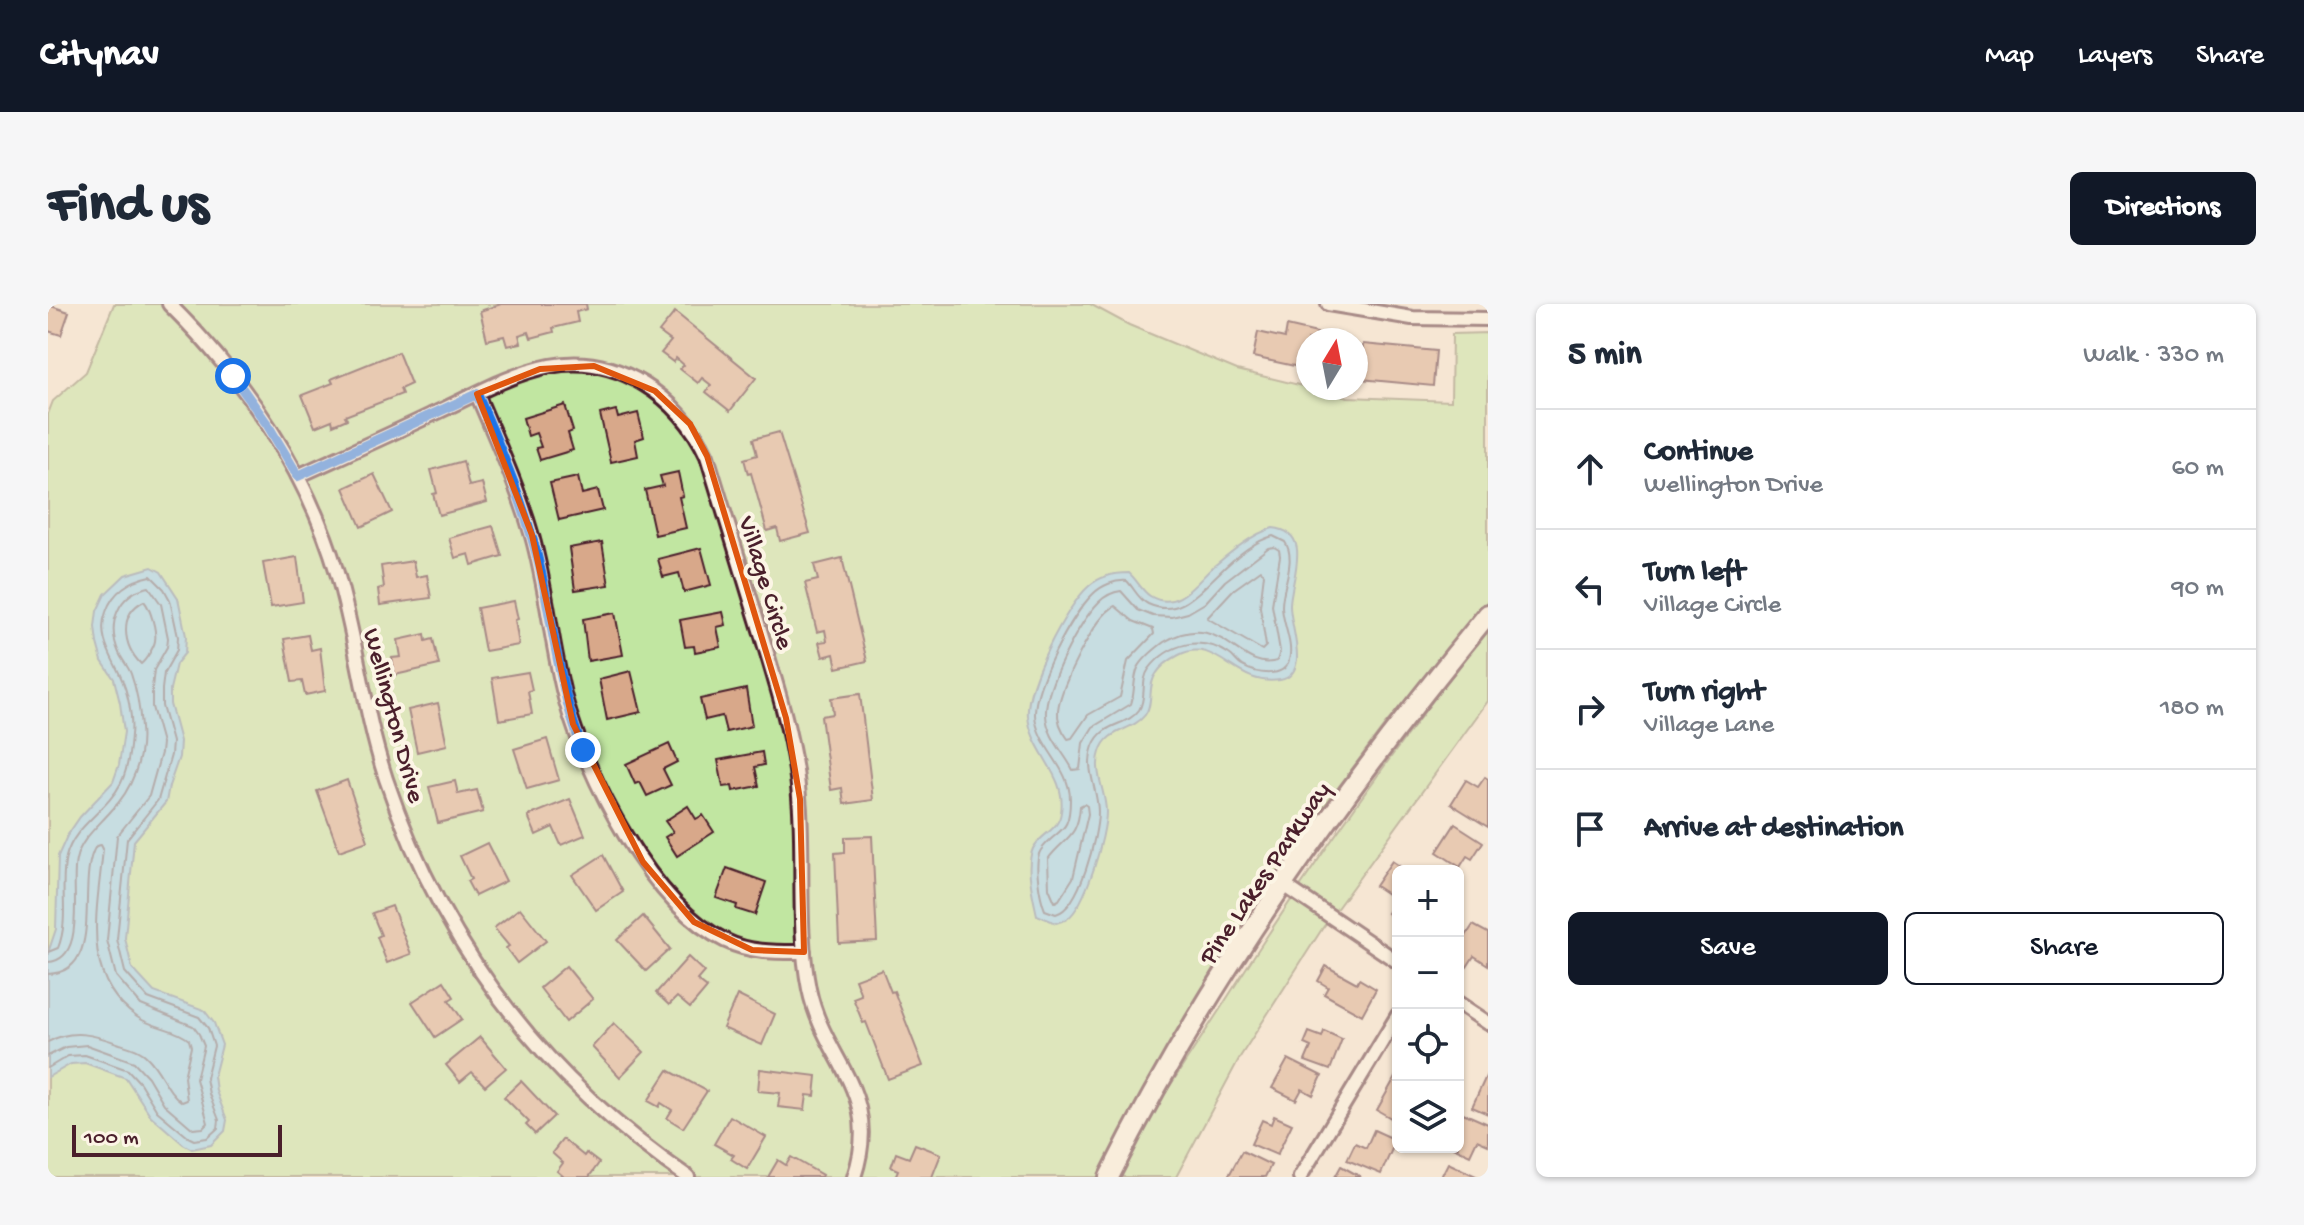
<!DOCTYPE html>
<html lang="en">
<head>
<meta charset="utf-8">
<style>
	:root { --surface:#fff; --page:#f6f6f7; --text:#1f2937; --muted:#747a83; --line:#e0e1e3; --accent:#111827 }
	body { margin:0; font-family:"Gochi Hand",sans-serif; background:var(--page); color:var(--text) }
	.controls { position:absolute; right:24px; bottom:24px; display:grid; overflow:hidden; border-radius:12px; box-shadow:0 2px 6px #0004 }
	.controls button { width:72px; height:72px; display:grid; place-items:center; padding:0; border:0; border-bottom:2px solid var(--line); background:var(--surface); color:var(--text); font:40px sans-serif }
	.compass { position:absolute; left:1248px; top:24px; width:72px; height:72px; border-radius:50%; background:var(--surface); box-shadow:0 2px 6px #0004; rotate:10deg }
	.scale { position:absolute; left:24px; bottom:20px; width:210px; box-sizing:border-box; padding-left:8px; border:4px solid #4a1f2b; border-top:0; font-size:22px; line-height:28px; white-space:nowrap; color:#4a1f2b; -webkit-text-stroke:6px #fcf5e5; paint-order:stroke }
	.stop { position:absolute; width:24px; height:24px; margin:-18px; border:6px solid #1a73e8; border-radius:50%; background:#fff }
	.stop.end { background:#1a73e8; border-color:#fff; box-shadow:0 2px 8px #0008 }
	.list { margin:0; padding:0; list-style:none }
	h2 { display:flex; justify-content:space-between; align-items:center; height:104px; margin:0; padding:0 32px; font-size:34px }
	h2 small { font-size:26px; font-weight:400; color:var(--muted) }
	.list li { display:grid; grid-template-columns:52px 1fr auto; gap:24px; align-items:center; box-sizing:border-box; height:120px; padding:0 32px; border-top:2px solid var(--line) }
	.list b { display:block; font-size:30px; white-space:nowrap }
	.list p { margin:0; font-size:26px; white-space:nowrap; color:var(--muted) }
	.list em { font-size:26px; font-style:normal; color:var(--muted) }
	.actions { display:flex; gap:16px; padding:24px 32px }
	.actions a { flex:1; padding:18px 0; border:2px solid var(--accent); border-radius:12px; text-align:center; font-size:28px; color:var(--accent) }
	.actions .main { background:var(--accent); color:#fff }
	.icon { flex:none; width:44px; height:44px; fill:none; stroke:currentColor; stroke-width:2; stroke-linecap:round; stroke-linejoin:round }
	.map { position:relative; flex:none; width:1440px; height:873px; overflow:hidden; border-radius:12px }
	header { display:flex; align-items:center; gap:48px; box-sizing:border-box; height:112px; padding:0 40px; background:var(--accent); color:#fff }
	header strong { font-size:38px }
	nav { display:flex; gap:44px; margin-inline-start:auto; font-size:28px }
	.intro { display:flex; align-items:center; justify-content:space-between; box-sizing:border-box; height:192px; padding:0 48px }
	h1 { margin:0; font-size:56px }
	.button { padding:20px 36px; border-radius:12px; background:var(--accent); color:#fff; font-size:28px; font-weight:700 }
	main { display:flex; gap:48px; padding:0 48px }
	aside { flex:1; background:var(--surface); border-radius:12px; box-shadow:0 2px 6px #0004 }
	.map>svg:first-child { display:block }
</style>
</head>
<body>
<header>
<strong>Citynav</strong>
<nav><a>Map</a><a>Layers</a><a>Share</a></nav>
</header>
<div class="intro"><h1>Find us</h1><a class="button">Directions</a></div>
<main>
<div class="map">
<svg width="1440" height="873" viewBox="0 0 1440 873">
	<rect width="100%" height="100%" fill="#f5e6d3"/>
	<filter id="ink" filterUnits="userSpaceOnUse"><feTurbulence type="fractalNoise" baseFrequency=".0125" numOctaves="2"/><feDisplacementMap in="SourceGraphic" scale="16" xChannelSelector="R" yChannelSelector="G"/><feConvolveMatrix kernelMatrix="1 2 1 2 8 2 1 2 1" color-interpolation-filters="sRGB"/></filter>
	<g filter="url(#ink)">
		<!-- green -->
		<g fill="#c1e6a1" stroke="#868266" stroke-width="2">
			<path d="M66 0H1042L1081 21 1189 66 1300 93 1403 97 1404 30 1440 29V297L1335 423 1249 539 1214 597 1168 661 1096 787 1051 873H0V110L5 97 38 68Z"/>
			<path d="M1440 326V397L1274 625 1192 753 1128 873H1070C1099 813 1138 758 1174 702 1256 572 1344 446 1440 326Z"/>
		</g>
		<!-- water -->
		<g fill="#8fd2f1" stroke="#738aa2" stroke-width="2">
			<path d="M1225 224C1266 228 1243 275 1242 300 1241 321 1264 370 1232 376 1187 384 1169 331 1131 351 1123 355 1113 362 1108 370 1099 382 1106 399 1097 411 1084 428 1059 424 1052 448 1045 468 1058 488 1058 508 1058 531 1038 602 1019 615 1016 617 1012 618 1008 619L989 611C985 593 975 555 988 540 997 528 1011 525 1013 508 1019 471 983 448 980 412 977 382 1018 302 1041 282 1052 272 1067 269 1081 269 1089 276 1094 287 1102 292 1130 309 1149 277 1166 262 1183 248 1204 230 1225 224Z"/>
			<path d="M104 263 113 268 130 294 138 332 137 349 128 360 122 385V400L132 437 131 453 121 482 118 498 86 537 77 634 84 664 106 688 156 706 166 719 174 741 166 772 168 787 179 816 177 827 163 841 144 845 135 840 103 812 78 774 37 759 23 760 0 773V649L8 625 10 552 19 532 32 513 65 478 71 461 76 428 72 399 66 375 54 357 49 339 47 323 49 307 57 290 77 271Z"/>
		</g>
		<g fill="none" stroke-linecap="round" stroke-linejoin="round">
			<!-- shore -->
			<g stroke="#66677a" stroke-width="2">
				<path d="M1225 232 1237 238C1249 256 1234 282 1234 302 1234 319 1246 340 1241 356 1236 375 1208 370 1194 362 1189 359 1186 353 1181 350 1153 331 1121 339 1101 365 1092 377 1099 394 1091 406 1079 423 1055 417 1045 442 1036 465 1050 485 1050 508 1050 531 1032 604 1008 610L997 606C992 594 985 557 993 546 1010 523 1022 532 1022 495 1022 463 989 443 987 411 986 381 1024 310 1045 290 1054 281 1067 276 1079 277 1086 284 1090 295 1100 300 1130 314 1150 289 1169 271 1183 257 1206 237 1225 232Z"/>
				<path d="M1226 243 1231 246 1232 252 1224 301 1232 347 1229 357C1190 369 1174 303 1116 338 1108 344 1095 354 1090 364 1085 375 1087 389 1083 400L1045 423 1035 439 1032 465 1025 466C1016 448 999 433 998 411 996 384 1032 317 1051 298 1057 292 1065 288 1073 287L1090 306 1105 312 1124 313 1140 309 1157 299 1177 277 1220 244Z"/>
				<path d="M1213 266 1216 270 1212 303 1218 342 1214 346 1159 314 1185 286Z"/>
				<path d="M96 297C102 304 109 326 107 337 106 343 98 356 93 360 75 342 70 310 96 297Z"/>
				<path d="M1067 302 1085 317 1105 325 1106 330 1080 357 1072 393 1040 411 1024 434 1020 435C1014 427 1009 416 1010 406 1012 383 1047 312 1067 302Z"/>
				<path d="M1036 500 1039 502 1040 510 1025 574 1011 596 1007 598 1001 584 1000 555C1016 533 1030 535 1032 502Z"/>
				<path d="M0 648 10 644C22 614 11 583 18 553 26 521 59 507 73 479 80 465 82 447 83 431 85 413 80 388 72 371 63 351 49 332 58 308 65 287 83 276 103 272L116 285 122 296 130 333 129 346 116 369 114 385V402L124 438 123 451 110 496 79 535 69 635 77 668 100 694 151 713 160 724 166 742 158 774 161 790 171 816 170 824 159 834 146 836 140 833 109 807 92 779 80 766 37 751 20 752 0 764"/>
				<path d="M0 658C40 656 22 582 28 556 32 536 50 522 63 507 84 486 96 454 93 424 92 406 89 387 83 370 80 362 74 356 71 349 58 320 70 289 101 283L113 300 120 334 119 343 106 366 104 384V403L114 439 113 449 101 492 69 532 59 636 68 672 93 701 145 722 151 730 156 742 148 775 160 819 155 824 145 825 116 800 100 773 86 758 39 741 18 743 0 752"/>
				<path d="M0 670C60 668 26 576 48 542L53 541 55 545C50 603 31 674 89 713 105 724 127 724 141 736L143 743 136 773 139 796 134 798C118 787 114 768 100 754 93 746 82 743 72 740 47 731 25 724 0 738"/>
			</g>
		</g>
		<!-- building -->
		<g fill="#d8a88a" stroke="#4a1f2b" stroke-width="2">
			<path d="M453 0H538L539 5 528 8 530 18 505 24 506 28 483 34 481 28 471 31 473 39 459 42 456 32 439 36 432 7Z"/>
			<path d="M0 1 21 8 13 31 0 27Z"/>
			<path d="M627 8 708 74 682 107 658 88 663 81 654 74 650 79 632 65 636 61 628 54 625 58 613 49 623 37 611 28Z"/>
			<path d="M1239 22 1269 29 1268 36H1260V65L1205 53 1210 28 1237 34Z"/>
			<path d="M1315 40 1388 47 1385 82 1313 75Z"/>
			<path d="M350 48 363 80 352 85 354 90 297 112 299 115 285 121 284 116 267 123 254 91 285 79 283 75Z"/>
			<path d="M517 101 525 127 520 129 525 146 492 156 488 144 493 143 488 129 480 132 475 114Z"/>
			<path d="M568 106 570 114 590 109 596 133 587 136 590 152 563 158 552 110Z"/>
			<path d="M731 128 762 229 732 237 729 224 719 227 703 169 700 170 696 155 709 151 705 135Z"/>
			<path d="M415 157 421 182 434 179 439 198 391 211 385 190 389 189 383 166Z"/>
			<path d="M630 168 635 192 631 193 638 224 607 231 597 186 615 182 612 172Z"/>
			<path d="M326 170 344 208 313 223 296 184Z"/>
			<path d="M530 173 534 190 550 186 555 206 511 216 502 179Z"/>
			<path d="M445 222 454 252 424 261 421 250 407 254 401 234Z"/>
			<path d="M554 238 561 281 527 286 521 244Z"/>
			<path d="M653 244 663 281 636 288 631 269 615 273 610 255Z"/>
			<path d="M249 253 255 298 223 303 215 259Z"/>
			<path d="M794 254 819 357 789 364 786 350 775 353 771 338 779 337 777 326 769 328 757 279 770 276 766 261Z"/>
			<path d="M365 257 368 273 379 271 383 294 332 301 330 285 336 283 333 262Z"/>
			<path d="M466 297 470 315 467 316 471 341 437 347 429 304Z"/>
			<path d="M675 308 678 321 669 323 673 343 647 348 646 342 637 343 632 316Z"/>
			<path d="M567 309 575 351 540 357 535 315Z"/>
			<path d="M377 330 378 337 385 335 391 361 347 371 344 354 353 353 350 336Z"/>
			<path d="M260 331 263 346 272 344 277 387 257 391 254 377 244 378 236 335Z"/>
			<path d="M583 367 593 408 559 416 551 375Z"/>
			<path d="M480 368 484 386 480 387 484 410 451 416 444 374Z"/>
			<path d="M698 385 704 422 678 428 674 412 657 416 652 395Z"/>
			<path d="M812 390 825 496 796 500 794 484 783 486 773 412 785 410 783 394Z"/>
			<path d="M390 399 399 441 369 448 360 406Z"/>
			<path d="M499 435 511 476 479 485 466 445Z"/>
			<path d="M621 440 629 458 615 465 623 481 599 492 592 478 587 480 578 460Z"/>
			<path d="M714 448 716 461 707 463 711 482 685 487 684 482 675 483 670 456Z"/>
			<path d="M1437 473 1440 475V523L1403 500 1418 476 1430 483Z"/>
			<path d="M299 476 320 537 291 547 269 487Z"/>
			<path d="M407 477 410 490 429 486 435 508 390 519 381 483Z"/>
			<path d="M522 495 537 531 513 541 505 523 488 531 480 512Z"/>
			<path d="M640 502 648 515 655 511 666 528 629 552 617 533 625 528 617 517Z"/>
			<path d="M1407 520 1435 538 1424 555 1419 552 1412 563 1389 548Z"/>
			<path d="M824 532 829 637 791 639 787 549 797 548V533Z"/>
			<path d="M439 539 458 577 427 592 419 577 423 575 412 552Z"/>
			<path d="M555 551 575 588 548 606 524 571Z"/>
			<path d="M1344 557 1359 567H1350V617L1339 609 1348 596 1327 582Z"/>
			<path d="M679 564 718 578 707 611 688 605 689 601 668 594Z"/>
			<path d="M344 602 363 650 339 659 329 633 333 631 324 609Z"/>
			<path d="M472 604 498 637 469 659 458 644 461 642 446 624Z"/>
			<path d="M595 612 622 645 598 667 569 636Z"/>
			<path d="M1425 621 1440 629V661L1426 652 1419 663 1410 658V644Z"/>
			<path d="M640 653 656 668 649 676 659 684 642 704 629 693 621 701 608 689Z"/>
			<path d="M518 662 545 695 518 718 492 684Z"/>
			<path d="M1278 662 1309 679 1311 675 1328 685 1314 711 1276 690 1280 683 1270 677Z"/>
			<path d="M834 665 843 688 846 687 875 762 840 775 818 718 815 719 805 694 813 691 807 675Z"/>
			<path d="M396 677 406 693 401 696 414 715 387 733 364 698Z"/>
			<path d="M689 691 727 710 714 741 675 724Z"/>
			<path d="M566 719 596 748 572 773 544 743Z"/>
			<path d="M1276 727 1294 735 1282 766 1257 757 1263 743 1256 740 1261 728 1274 733Z"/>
			<path d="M432 733 458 764 437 782 424 768 412 778 398 761Z"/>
			<path d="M1240 755 1274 772 1265 791 1254 785 1248 796 1224 784Z"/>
			<path d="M712 765 769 772 767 792 759 791 757 806 730 803 732 789 710 787Z"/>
			<path d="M620 766 659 787 635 824 619 814 624 806 613 799 611 803 600 797Z"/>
			<path d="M1440 768V810L1424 803Z"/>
			<path d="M1349 770 1350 814 1348 817 1329 806Z"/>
			<path d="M473 777 506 812 487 830 478 821 481 818 456 793Z"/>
			<path d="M1415 809 1440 820V841L1429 836 1422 851 1405 843H1410V820Z"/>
			<path d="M682 812 718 833 699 865 683 855 686 851 666 840Z"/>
			<path d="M1226 812 1244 820 1229 851 1203 840 1214 816 1223 820Z"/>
			<path d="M1326 826 1348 836 1333 870 1299 856 1307 839 1318 844Z"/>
			<path d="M515 835 536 852 538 849 551 859 541 873H516L509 867 515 859 504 849Z"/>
			<path d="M867 840 893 850 884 873H847L850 866 843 863 848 849 861 854Z"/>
			<path d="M1194 847 1223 861 1217 873H1180Z"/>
			<path d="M743 853 774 871 773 873H720L730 856 738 861Z"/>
			<path d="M1400 859 1430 873H1393Z"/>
			<path d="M1293 862 1313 873H1287Z"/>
		</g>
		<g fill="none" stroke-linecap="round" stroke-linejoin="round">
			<defs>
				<g id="street">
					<path d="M121 0C196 74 259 167 289 269 309 337 316 408 338 475 394 641 496 775 640 873"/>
					<path d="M1280 0 1364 14 1440 15"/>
					<path d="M429 90C449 137 470 183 484 232 499 285 503 340 517 394 538 471 603 602 678 637 702 649 730 648 756 648"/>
					<path d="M250 172C294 152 339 132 383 111 421 94 461 70 502 62 569 49 632 93 659 152 677 210 694 268 712 326 726 373 741 419 748 467 759 539 747 615 761 685 776 758 835 787 806 873"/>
					<path d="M1236 581 1350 658"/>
					<path d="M1410 699 1440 719"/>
					<path d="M1252 873 1350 711"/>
				</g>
				<path id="secondary" d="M1061 873C1162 670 1297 484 1440 310"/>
			</defs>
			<!-- street casing -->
			<use href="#street" stroke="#4a1f2b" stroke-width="18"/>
			<!-- secondary casing -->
			<use href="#secondary" stroke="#4a1f2b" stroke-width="24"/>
			<!-- street -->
			<use href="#street" stroke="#fcf5e5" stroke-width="12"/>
			<!-- secondary -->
			<use href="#secondary" stroke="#fcf5e5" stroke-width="18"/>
		</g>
	</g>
	<g fill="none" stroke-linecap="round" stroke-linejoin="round" filter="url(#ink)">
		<!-- route -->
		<path stroke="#1a73e8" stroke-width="10" d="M185 72 219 120 250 172 429 90C454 148 479 206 493 268 506 328 512 388 535 446"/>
	</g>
	<!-- marked area -->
	<path d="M0 0H1440V873H0ZM546 62 607 87 642 120 659 152 738 414 752 495 756 648 704 646 646 618 595 558 525 420 484 231 429 90 492 65Z" fill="#f5e6d3" fill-opacity=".55" fill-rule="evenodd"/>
	<path fill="none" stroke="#e0560e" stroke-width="6" stroke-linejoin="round" d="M546 62 607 87 642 120 659 152 738 414 752 495 756 648 704 646 646 618 595 558 525 420 484 231 429 90 492 65Z"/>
	<g text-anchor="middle" stroke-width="8" stroke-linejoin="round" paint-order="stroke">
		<!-- street labels -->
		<g font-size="26" fill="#4a1f2b" stroke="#fcf5e5">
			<text transform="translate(720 278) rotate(73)" y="9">Village Circle</text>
			<text transform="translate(348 411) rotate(75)" y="9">Wellington Drive</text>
			<text transform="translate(1215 568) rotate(-56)" y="9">Pine Lakes Parkway</text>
		</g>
	</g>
</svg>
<div class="controls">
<button>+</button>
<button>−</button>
<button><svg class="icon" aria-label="locate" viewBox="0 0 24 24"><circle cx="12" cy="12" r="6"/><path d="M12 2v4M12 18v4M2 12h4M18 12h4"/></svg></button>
<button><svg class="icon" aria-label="layers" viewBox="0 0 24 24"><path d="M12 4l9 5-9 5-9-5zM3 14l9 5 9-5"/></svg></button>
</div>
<svg class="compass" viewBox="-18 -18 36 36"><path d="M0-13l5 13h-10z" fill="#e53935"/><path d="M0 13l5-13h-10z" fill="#747a83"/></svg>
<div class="scale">100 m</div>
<div class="stop" style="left:185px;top:72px"></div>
<div class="stop end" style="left:535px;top:446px"></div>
</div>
<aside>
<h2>5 min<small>Walk · 330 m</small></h2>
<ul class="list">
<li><svg class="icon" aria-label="ahead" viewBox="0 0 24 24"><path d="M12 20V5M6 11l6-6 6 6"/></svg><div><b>Continue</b><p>Wellington Drive</p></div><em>60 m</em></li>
<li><svg class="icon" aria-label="left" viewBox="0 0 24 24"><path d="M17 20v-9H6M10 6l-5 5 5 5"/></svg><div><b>Turn left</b><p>Village Circle</p></div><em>90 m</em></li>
<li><svg class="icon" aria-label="right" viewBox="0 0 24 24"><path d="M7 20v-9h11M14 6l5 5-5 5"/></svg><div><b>Turn right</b><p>Village Lane</p></div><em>180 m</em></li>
<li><svg class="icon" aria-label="arrive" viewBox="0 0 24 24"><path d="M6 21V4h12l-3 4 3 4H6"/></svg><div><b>Arrive at destination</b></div></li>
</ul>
<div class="actions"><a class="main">Save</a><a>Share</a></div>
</aside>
</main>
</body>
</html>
